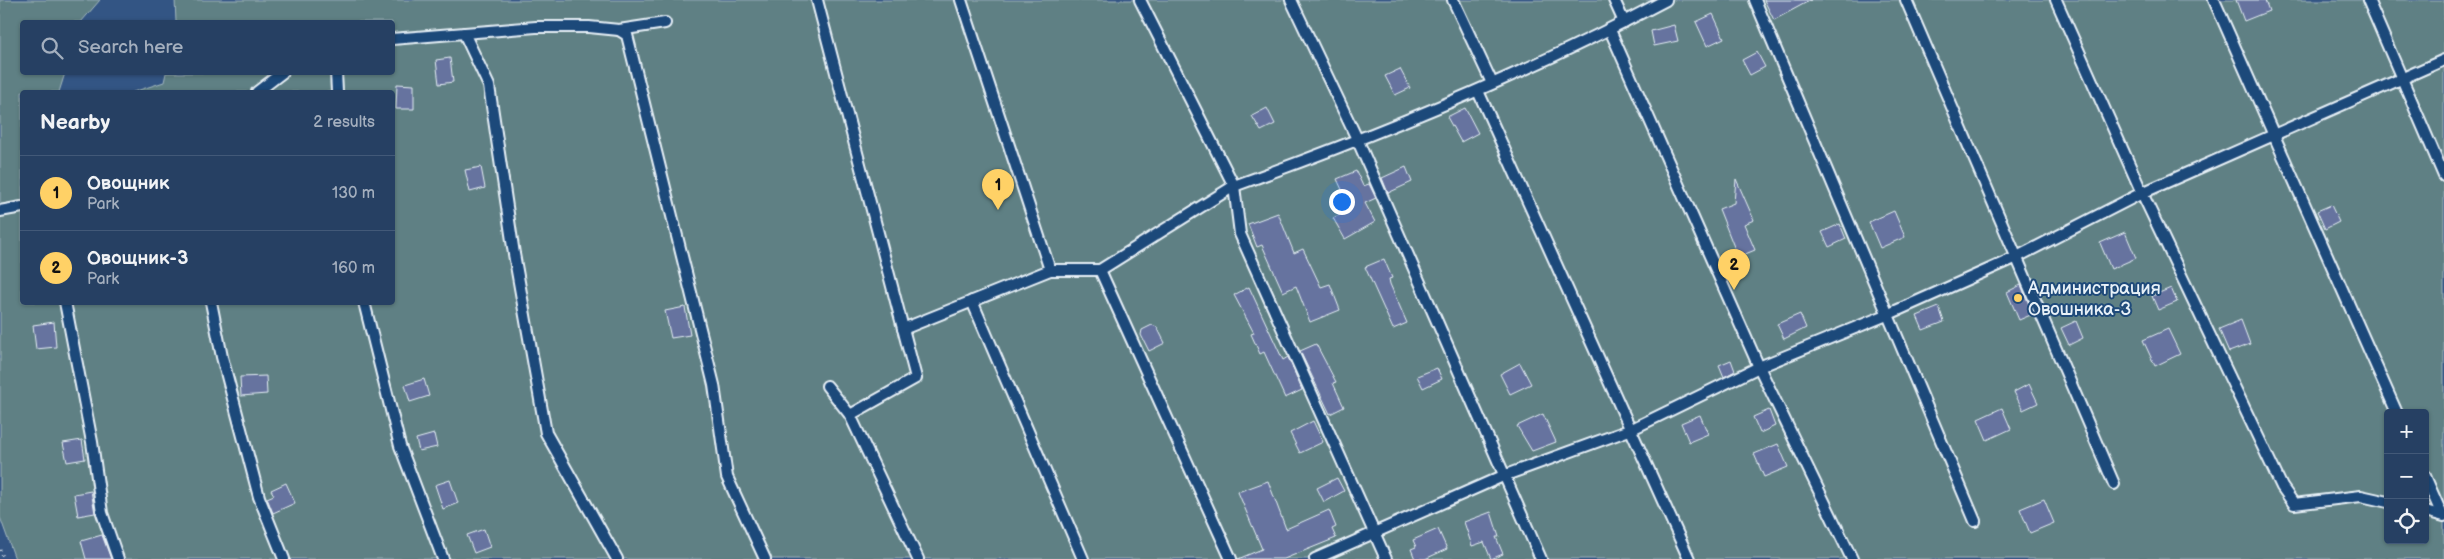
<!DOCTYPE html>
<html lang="en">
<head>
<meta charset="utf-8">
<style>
	:root { --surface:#264063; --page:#2e4769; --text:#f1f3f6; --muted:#a4afbe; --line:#425978; --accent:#ffd166 }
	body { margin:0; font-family:"Balsamiq Sans",sans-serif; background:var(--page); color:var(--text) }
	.controls { position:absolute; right:15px; bottom:15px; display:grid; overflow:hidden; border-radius:5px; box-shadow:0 1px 4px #0004 }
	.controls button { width:45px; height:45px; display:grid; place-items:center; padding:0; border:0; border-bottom:1px solid var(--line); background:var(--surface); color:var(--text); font:25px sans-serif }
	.you { position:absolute; left:1341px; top:201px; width:18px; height:18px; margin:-12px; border:4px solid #fff; border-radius:50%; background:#1a73e8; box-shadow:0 0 0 8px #1a73e833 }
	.badge { display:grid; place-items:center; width:32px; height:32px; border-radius:50%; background:var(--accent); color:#111; font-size:16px; font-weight:700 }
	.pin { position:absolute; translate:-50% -41px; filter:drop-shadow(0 1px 2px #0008) }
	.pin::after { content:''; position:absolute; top:26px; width:18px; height:15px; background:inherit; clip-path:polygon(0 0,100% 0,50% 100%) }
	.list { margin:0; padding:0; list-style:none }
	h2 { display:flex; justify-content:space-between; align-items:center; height:65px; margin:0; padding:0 20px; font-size:21px }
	h2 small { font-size:16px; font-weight:400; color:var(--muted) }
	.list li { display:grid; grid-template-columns:32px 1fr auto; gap:15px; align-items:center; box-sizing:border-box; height:75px; padding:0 20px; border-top:1px solid var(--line) }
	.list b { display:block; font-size:19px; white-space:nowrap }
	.list p { margin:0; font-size:16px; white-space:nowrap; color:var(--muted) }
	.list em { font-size:16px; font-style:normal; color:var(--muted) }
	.icon { flex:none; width:28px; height:28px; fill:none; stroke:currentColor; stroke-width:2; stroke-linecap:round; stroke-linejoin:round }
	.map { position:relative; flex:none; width:2444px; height:559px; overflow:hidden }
	.search { position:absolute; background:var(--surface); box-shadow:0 1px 4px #0004; left:20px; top:20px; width:375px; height:55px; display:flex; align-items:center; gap:12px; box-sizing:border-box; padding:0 18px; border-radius:5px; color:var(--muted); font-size:19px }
	.panel { position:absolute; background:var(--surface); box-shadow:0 1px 4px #0004; left:20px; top:90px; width:375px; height:215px; border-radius:5px }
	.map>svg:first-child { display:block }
</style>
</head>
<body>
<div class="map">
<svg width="2444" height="559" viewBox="0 0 2444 559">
	<rect width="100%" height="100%" fill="#335584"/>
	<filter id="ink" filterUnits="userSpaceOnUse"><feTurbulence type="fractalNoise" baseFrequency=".02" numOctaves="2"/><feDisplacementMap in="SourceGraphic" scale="10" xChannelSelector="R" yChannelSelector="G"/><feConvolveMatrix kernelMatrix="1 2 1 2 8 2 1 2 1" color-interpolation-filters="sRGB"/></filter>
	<g filter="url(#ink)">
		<!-- green -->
		<path fill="#5f8084" stroke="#a4b8be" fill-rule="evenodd" d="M0 0H100L81 22H22V72L65 73 59 92H22V302H392V92H133L164 82 166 73 392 72V22H176L175 0H2444V559H15L0 517ZM2388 413H2425V540H2388Z"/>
		<!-- building -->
		<g fill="#66739f" stroke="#e8f1f8">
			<path d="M1764 0H1811L1774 20Z"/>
			<path d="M2236 0H2265L2269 11 2244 21Z"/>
			<path d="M1713 14 1724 38 1707 46 1696 22Z"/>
			<path d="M1674 25 1678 41 1654 46 1651 31Z"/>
			<path d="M1757 52 1765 67 1750 75 1742 60Z"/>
			<path d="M450 58 453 82 439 84 436 60Z"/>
			<path d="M1400 69 1410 88 1395 95 1385 76Z"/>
			<path d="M397 84 414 85V109H396Z"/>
			<path d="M1267 108 1275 124 1261 131 1252 116Z"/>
			<path d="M1465 108 1478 133 1461 142 1447 117Z"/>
			<path d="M481 167 485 188 470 192 465 170Z"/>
			<path d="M1406 167 1412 182 1388 193 1382 178Z"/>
			<path d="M1356 171 1363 186 1369 184 1376 198 1365 203 1375 222 1345 239 1333 218 1351 209 1337 179Z"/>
			<path d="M1736 179 1754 220 1744 224 1755 250 1738 257 1719 209 1734 203Z"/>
			<path d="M2331 205 2339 222 2325 229 2317 211Z"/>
			<path d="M1894 211 1905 237 1880 248 1869 222Z"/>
			<path d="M1278 213 1294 253 1303 249 1321 287 1330 284 1340 310 1310 322 1296 286 1283 292 1262 245 1257 247 1248 224Z"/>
			<path d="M1840 224 1846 239 1829 247 1822 232Z"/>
			<path d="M2125 232 2136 258 2111 269 2100 243Z"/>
			<path d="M1384 259 1392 278 1389 279 1390 284 1407 323 1393 329 1365 267Z"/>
			<path d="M2021 285 2033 314 2019 320 2007 292Z"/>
			<path d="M1249 287 1283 360 1288 357 1302 390 1285 398 1264 352 1260 354 1251 334 1254 333 1234 295Z"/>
			<path d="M2171 288 2177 302 2158 310 2152 296Z"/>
			<path d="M685 307 690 335 671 338 665 311Z"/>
			<path d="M1939 307 1944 322 1923 330 1917 316Z"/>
			<path d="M1800 314 1806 328 1784 339 1777 324Z"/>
			<path d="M2241 320 2250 344 2229 352 2219 329Z"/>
			<path d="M2076 321 2083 338 2069 345 2061 328Z"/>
			<path d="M54 322 56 347 36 349 33 325Z"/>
			<path d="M1152 325 1157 327 1165 343 1149 351 1141 335 1142 330Z"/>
			<path d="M2168 329 2180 354 2155 366 2143 340Z"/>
			<path d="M1316 344 1336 382 1333 383 1344 407 1330 414 1300 351Z"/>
			<path d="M1731 360 1735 371 1724 377 1719 365Z"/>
			<path d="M1520 363 1531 384 1510 394 1500 374Z"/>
			<path d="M1437 368 1442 379 1423 388 1417 376Z"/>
			<path d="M266 376 267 394 241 396 240 377Z"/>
			<path d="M424 379 429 396 410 402 405 385Z"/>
			<path d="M2029 384 2038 403 2023 410 2014 392Z"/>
			<path d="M2002 408 2011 429 1987 440 1978 419Z"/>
			<path d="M1769 410 1775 426 1760 433 1753 417Z"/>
			<path d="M1543 414 1556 442 1532 451 1517 426Z"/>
			<path d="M1700 415 1708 434 1689 442 1681 423Z"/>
			<path d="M1313 421 1323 442 1300 453 1290 433Z"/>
			<path d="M434 434 437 447 419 451 416 439Z"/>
			<path d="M82 440 85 459 67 462 63 443Z"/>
			<path d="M1778 444 1788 467 1764 477 1754 454Z"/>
			<path d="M1337 478 1344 491 1324 502 1317 488Z"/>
			<path d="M450 480 458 503 443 509 435 485Z"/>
			<path d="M1268 481 1286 529 1329 510 1336 527 1332 529 1336 538 1284 559H1238L1262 549 1238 492Z"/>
			<path d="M286 483 295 503 273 513 267 498 274 495 271 490Z"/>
			<path d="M91 491 95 513 78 516 74 494Z"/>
			<path d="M2044 499 2054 523 2030 533 2020 509Z"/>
			<path d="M1491 512 1499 537H1496L1503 554 1491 559 1484 542 1472 546 1464 522Z"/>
			<path d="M484 529 490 547 474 553 467 535Z"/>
			<path d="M1438 529 1447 549 1425 559H1415L1411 549 1416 547 1413 540Z"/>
			<path d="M102 535 111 559H86L81 541Z"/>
		</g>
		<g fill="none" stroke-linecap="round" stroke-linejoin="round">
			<defs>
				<g id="lane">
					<path d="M817 0 916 378 850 415"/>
					<path d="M961 0 1050 270"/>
					<path d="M1140 0 1234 186C1382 133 1527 74 1666 0"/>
					<path d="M1291 0 1358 141 1541 559"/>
					<path d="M1453 0 1492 83"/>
					<path d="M1614 0 1624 22"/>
					<path d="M1755 0 1975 521"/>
					<path d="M1906 0 2114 484"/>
					<path d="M2056 0 2142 193 2282 487 2294 504 2361 496 2388 502"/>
					<path d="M2214 0 2397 413"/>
					<path d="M2368 0 2444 176"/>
					<path d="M619 30 627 35 714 385 727 477 765 559"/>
					<path d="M1610 30 1759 367 1852 559"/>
					<path d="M464 33 489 86 514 254 546 433 617 559"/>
					<path d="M392 39 536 27H589L619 30 665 23"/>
					<path d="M336 72 337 92"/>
					<path d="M1478 91 1689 559"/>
					<path d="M257 92 283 72"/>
					<path d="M0 211 22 207"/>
					<path d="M1100 270 1231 559"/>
					<path d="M972 301 1083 559"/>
					<path d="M65 302 92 442 102 513 118 559"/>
					<path d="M211 302 222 357 259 497 284 559"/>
					<path d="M364 302 400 446 443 559"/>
					<path d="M903 329 1050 270H1100L1234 186 1240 234 1386 559"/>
					<path d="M827 386 850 415 918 559"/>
					<path d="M2425 476 2442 515"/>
					<path d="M2425 511 2444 516"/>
					<path d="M1315 559 1503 476 1632 429 1759 367 1889 314 2017 257 2142 193 2444 60"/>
				</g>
			</defs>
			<!-- lane casing -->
			<use href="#lane" stroke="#e8f1f8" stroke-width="14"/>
			<!-- path -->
			<path stroke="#e8f1f8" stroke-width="3" stroke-dasharray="1 4" stroke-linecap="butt" d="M0 550 4 559"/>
			<!-- lane -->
			<use href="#lane" stroke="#1f4a7a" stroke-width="10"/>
		</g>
	</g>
	<!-- markers -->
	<circle fill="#ffd166" stroke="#1f4a7a" stroke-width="2" cx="2018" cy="298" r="5"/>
	<g text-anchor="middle" stroke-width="4" stroke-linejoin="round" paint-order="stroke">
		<!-- poi labels -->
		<g font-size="18" fill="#e8f1f8" stroke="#1f4a7a" text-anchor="start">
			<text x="2028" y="294">Администрация<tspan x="2028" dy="21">Овошника-3</tspan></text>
		</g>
	</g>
</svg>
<div class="controls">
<button>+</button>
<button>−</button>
<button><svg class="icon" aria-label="locate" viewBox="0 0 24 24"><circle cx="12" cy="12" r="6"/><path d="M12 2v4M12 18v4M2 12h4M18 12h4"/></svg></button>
</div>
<div class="you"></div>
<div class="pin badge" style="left:998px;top:210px">1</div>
<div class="pin badge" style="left:1734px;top:290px">2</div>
<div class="search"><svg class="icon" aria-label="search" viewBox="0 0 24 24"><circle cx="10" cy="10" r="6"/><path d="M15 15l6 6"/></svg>Search here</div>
<section class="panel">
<h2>Nearby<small>2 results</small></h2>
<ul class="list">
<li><span class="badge">1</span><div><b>Овощник</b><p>Park</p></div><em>130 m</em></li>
<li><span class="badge">2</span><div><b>Овощник-3</b><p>Park</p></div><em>160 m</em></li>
</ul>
</section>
</div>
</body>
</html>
